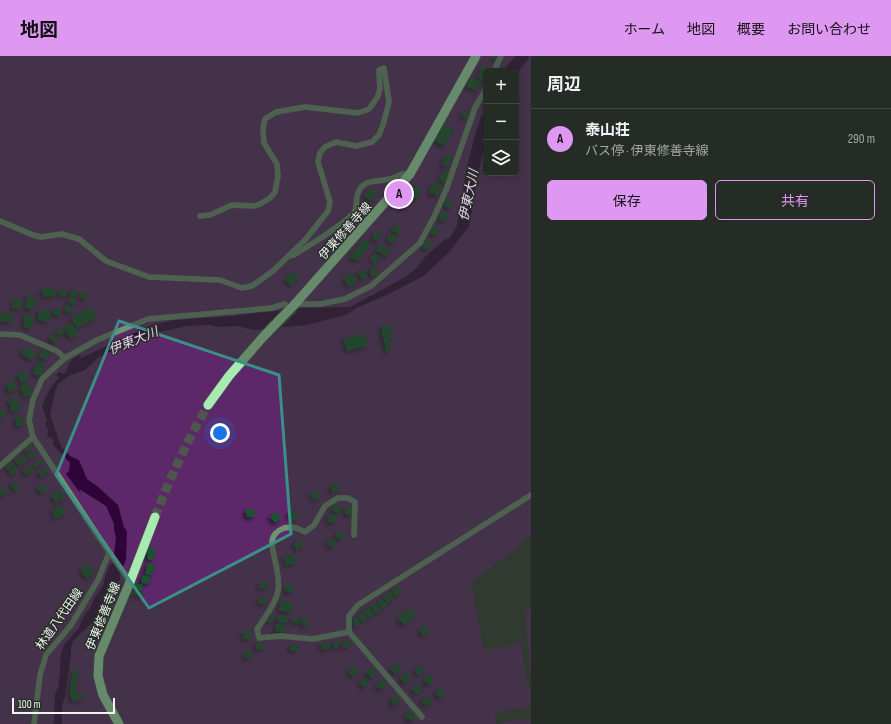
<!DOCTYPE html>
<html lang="ja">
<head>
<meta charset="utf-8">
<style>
	:root { --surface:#252c26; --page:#313832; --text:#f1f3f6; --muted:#a3a7a7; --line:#424843; --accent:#de98f2 }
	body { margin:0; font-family:"Sofia Sans Condensed","Noto Sans JP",sans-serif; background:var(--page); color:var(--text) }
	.controls { position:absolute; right:12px; top:12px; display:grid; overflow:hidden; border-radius:6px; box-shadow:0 2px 10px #0003 }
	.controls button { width:36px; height:36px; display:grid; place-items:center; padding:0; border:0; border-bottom:1px solid var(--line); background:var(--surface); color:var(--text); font:20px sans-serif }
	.scale { position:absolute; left:12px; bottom:10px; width:103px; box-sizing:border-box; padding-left:4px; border:2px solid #f0f5f0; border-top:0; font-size:11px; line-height:14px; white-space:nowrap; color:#f0f5f0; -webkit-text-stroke:3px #272f28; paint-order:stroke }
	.you { position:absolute; left:220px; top:377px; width:14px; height:14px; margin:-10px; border:3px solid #fff; border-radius:50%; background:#1a73e8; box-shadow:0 0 0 6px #1a73e833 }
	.badge { display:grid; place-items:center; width:26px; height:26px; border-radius:50%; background:var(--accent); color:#111; font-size:13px; font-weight:700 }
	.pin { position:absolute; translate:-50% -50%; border:2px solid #fff; box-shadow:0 1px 4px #0006 }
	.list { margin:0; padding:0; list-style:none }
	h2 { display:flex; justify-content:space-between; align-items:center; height:52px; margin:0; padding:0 16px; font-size:17px }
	h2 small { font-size:13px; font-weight:400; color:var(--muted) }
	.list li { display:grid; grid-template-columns:26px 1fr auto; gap:12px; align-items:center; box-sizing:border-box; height:60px; padding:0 16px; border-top:1px solid var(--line) }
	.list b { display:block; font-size:15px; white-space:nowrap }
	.list p { margin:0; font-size:13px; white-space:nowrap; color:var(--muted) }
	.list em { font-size:13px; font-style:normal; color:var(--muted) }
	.actions { display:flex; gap:8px; padding:12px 16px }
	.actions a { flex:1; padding:9px 0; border:1px solid var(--accent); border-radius:6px; text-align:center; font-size:14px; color:var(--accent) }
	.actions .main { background:var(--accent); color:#111 }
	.icon { flex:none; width:22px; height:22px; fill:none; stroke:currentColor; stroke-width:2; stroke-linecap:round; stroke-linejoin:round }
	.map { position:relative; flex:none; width:531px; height:668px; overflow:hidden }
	header { display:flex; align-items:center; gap:24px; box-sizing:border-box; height:56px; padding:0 20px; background:var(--accent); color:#111 }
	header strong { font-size:19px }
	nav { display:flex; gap:22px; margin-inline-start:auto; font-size:14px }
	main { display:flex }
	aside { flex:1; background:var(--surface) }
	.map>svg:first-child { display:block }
</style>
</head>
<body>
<header>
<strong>地図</strong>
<nav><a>ホーム</a><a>地図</a><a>概要</a><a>お問い合わせ</a></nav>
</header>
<main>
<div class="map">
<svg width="531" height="668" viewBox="0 0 531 668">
	<defs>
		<filter id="shadow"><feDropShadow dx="-2.5" dy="2.5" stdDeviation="2" flood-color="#0009"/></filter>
	</defs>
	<rect width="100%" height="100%" fill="#313a32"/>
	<!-- green -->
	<g fill="#5c2869" fill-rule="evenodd">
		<path d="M0 0H531V480L471 527 484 595 521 587 527 626 531 632V651L495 656 496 668H0ZM486 15H516V117H486Z"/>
		<path d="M531 552V626L525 554Z"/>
		<path d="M531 662V668H499V667Z"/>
	</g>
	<!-- water -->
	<path fill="#2f0539" d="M469 124 474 139 473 152 466 174 450 195 425 219 393 236 357 252 346 259 307 269 255 274 236 270 217 271 210 269 187 270 159 276 129 287 99 301 85 314 69 320 58 328 55 336 50 359 61 390 70 400 79 404 87 423 97 430 118 449 124 471 127 475 126 503 120 519V524L113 532 104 551 101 552 92 567 73 585 71 592V599L65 641 62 650V668H53L54 664 55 638 59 629 61 597 64 589 78 573 86 556 89 554 94 543 104 528V524L110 509 113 507 116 482 114 474V468L106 450 79 433 81 438 66 418 69 415 70 407 53 389V383L47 380 48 373 45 368 47 365 42 351C45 341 51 329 59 322L56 319 59 316 63 318 66 316C68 307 72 302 80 299L81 302 152 269 175 264 234 260 238 259 304 252 350 251 405 221 416 213 425 201 444 184 450 182 469 148Z"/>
	<!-- pier -->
	<path fill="#313a32" d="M294 251 298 255 280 274 261 275 282 253Z"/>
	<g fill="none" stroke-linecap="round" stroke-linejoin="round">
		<!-- river -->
		<g stroke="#2f0539" stroke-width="12">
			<path d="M511 15 523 0"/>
			<path d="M463 169C469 134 474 98 486 65"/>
		</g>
	</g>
	<!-- building -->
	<g fill="#195729" filter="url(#shadow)">
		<path d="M490 0H499L496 4Z"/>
		<path d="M484 9 489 13 486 15 485 18 480 14Z"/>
		<path d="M481 16 486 20 482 25 477 21Z"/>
		<path d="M471 21 480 26 476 35 466 30Z"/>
		<path d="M464 54 470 58 466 63 461 59Z"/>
		<path d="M443 68 454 73 445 90 434 85Z"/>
		<path d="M446 98 453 101 448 111 442 109Z"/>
		<path d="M444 114 450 116 445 127 439 124Z"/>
		<path d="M434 126 442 129 438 140 429 136Z"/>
		<path d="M411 128 422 134 417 143 407 137Z"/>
		<path d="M370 132 378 137 372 145 364 140Z"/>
		<path d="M447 142 453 145 450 152 444 150Z"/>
		<path d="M401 143 409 147 405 153 398 148Z"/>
		<path d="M442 156 448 158 445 166 439 163Z"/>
		<path d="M395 169 402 173 399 179 392 174Z"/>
		<path d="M433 170 439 172 436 180 430 177Z"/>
		<path d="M375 175 381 177 378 185 372 183Z"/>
		<path d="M390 178 398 182 394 188 387 184Z"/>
		<path d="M364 183 371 188 357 205 350 201Z"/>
		<path d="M425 184 432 187 428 194 422 192Z"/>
		<path d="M380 188 390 193 387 200 376 195Z"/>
		<path d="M375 197 380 201 375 207 370 203Z"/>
		<path d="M375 210 378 218 372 221 369 213Z"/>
		<path d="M364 213 368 221 362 224 358 216Z"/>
		<path d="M293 215 299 222 291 230 285 223Z"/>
		<path d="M352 217 358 226 349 231 344 222Z"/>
		<path d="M55 231 56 240 43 241 42 233Z"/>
		<path d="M60 233 67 234 66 240 59 239Z"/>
		<path d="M71 233 78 235 77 241 70 239Z"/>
		<path d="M81 235 88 237 87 243 80 241Z"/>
		<path d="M27 240 36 242 33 254 25 252Z"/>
		<path d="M69 241 76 242 75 249 68 247Z"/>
		<path d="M13 243 22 244V253L12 252Z"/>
		<path d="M66 249 73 251 72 257 65 255Z"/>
		<path d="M91 251 97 261 77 272 71 262Z"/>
		<path d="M54 252 61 253 60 260 53 258Z"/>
		<path d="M39 253 50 255V266L38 264Z"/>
		<path d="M1 256 13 257 12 266 0 265Z"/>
		<path d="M25 258 34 261 31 273 23 271Z"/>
		<path d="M72 267 78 278 70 282 64 272Z"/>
		<path d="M390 268 393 282 389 283 391 295 386 296 381 270Z"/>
		<path d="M62 272 65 277 58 280 55 275Z"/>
		<path d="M51 278 58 281 55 287 49 284Z"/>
		<path d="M365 278 368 290 347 295 344 282Z"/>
		<path d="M25 291 37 296 32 304 21 298Z"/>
		<path d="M42 293 50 296 46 304 39 301Z"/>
		<path d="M37 306 45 308 42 320 33 318Z"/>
		<path d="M25 315 29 324 21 327 17 317Z"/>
		<path d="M14 325 17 333 9 336 6 328Z"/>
		<path d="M28 327 33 339 24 341 20 330Z"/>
		<path d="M16 342 21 353 12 356 8 344Z"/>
		<path d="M3 352 6 360 0 362V353Z"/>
		<path d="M22 359 24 369 16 370 15 361Z"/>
		<path d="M30 387 33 391 26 396 23 392Z"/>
		<path d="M34 394 37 398 29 403 27 399Z"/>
		<path d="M23 399 27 405 19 410 15 404Z"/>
		<path d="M40 403 43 407 35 412 33 408Z"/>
		<path d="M11 405 15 409 8 414 5 410Z"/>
		<path d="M31 409 34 414 26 419 23 414Z"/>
		<path d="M15 410 18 414 12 419 9 415Z"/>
		<path d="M46 411 49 415 41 421 38 417Z"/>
		<path d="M16 425 19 433 14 435 11 427Z"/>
		<path d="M43 427 47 434 41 438 37 431Z"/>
		<path d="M337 427 340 434 333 437 330 429Z"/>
		<path d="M7 432 9 436 1 440 0 434Z"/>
		<path d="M60 434 65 441 56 447 51 440Z"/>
		<path d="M317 434 320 441 312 444 310 437Z"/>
		<path d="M334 448 342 450 339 458 332 455Z"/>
		<path d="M61 449 66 457 56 463 52 455Z"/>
		<path d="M346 450 354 453 351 460 344 457Z"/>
		<rect x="246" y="453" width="8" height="8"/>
		<path d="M295 454 299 460 293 465 288 458Z"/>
		<path d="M276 456 281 462 275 467 270 461Z"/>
		<path d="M330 458 338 460 335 467 327 465Z"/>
		<path d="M338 475 345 478 342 484 335 481Z"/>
		<path d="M300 483 304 490 297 494 293 488Z"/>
		<path d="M329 483 337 485 334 491 327 489Z"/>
		<path d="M148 491 155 492 153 504 147 503Z"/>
		<path d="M295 499 296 508 285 509 284 500Z"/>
		<path d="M148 507 155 508 152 519 145 518Z"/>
		<path d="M88 508 95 517 87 523 80 514Z"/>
		<path d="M143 519 149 520 148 522 151 523V526L148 525 147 528 141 527Z"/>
		<path d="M260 526 269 527 267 533 259 532Z"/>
		<path d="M134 527 143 529 142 535 133 533Z"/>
		<path d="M286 529 294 530 293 537 285 535Z"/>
		<path d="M398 530 403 536 396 541 392 535Z"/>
		<path d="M132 534 143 537 142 541 131 538Z"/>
		<path d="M390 536 394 542 388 547 383 541Z"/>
		<path d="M259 541 267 542 266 548 258 547Z"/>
		<path d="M382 543 388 549 383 554 377 546Z"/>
		<path d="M281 545 293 547 291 557 279 554Z"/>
		<path d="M374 546 381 554 376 558 370 550Z"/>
		<path d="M368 551 374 558 370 562 364 555Z"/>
		<path d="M411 552 416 558 405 569 397 562Z"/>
		<path d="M363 556 368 562 363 566 358 560Z"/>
		<path d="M271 559 275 561 271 567 267 565Z"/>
		<rect x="278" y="560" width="9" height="7"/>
		<path d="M292 561 300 562V567L292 566Z"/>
		<path d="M356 561 361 567 356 570 354 569 353 563Z"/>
		<path d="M302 562 309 563 307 571 302 569Z"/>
		<path d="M276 568 285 569 284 576 275 575Z"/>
		<path d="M425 569 430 575 423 580 419 574Z"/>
		<path d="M251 575V583H243V576Z"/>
		<path d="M349 584 351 590 343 592 342 586Z"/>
		<path d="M338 585 339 591 334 592 332 586Z"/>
		<path d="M329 586 330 593 322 594 321 587Z"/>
		<rect x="256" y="587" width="8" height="6"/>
		<rect x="290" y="588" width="8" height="7"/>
		<rect x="244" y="596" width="8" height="6"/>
		<path d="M396 607 401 613 395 618 390 613Z"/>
		<path d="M420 609 425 614 419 620 414 615Z"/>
		<path d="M353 610 359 615 353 621 348 616Z"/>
		<path d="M372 611 377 616 372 622 366 616Z"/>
		<path d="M74 613 79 615 77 627V639H83L84 642 73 646 70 637 71 627Z"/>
		<path d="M405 617 411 622 405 628 400 622Z"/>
		<path d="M429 618 434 623 429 629 423 624Z"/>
		<path d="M364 621 370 626 364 632 359 627Z"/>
		<path d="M382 623 387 629 382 634 376 629Z"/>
		<path d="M417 628 422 633 417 639 411 633Z"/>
		<path d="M441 631 446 637 440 642 435 637Z"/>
		<path d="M395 639 401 644 395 650 390 644Z"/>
		<path d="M427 639 433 644 427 650 421 645Z"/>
		<path d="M411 654 416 659 411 665 405 660Z"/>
	</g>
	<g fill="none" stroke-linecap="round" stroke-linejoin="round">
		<!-- primary-tunnel -->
		<path stroke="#4e564e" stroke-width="9" stroke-dasharray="9 4.5" stroke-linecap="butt" d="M155 461C170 422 187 385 208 349"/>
		<defs>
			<g id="minor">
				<path d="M494 15 501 0"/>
				<path d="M0 165 33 179 41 181 62 178 79 183 106 205 149 221 220 224 242 232 252 230 273 215 306 183 328 155 330 146 318 106 320 97 325 91 336 86 356 90 372 86 379 79 383 69 389 46 384 12 379 14 380 33 377 42 369 53 358 57 305 51 276 56 265 63 263 72 264 87 277 108 278 120 275 136 270 142 260 148 254 150 232 149 210 159 200 160"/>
				<path d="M289 200 294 199C314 186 336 174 353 158 358 153 355 144 358 137 364 121 380 127 393 122 402 119 399 117 410 118"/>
				<path d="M295 248H321L345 243 371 230 420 187 435 159 446 134 475 52 486 33"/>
				<path d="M0 278 20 279 57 295 65 302"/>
				<path d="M0 410 33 381"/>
				<path d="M354 479 355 446 348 442H338L325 450 314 469 305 476C297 472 293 470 284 472 279 474 273 478 272 485 272 500 281 518 278 535 276 547 264 563 257 573L259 582 281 580 313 583 349 576V560L358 549 380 535 531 439"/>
				<path d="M130 526 98 480 33 381 29 364 33 344 42 323 65 302 97 284 148 263 272 252 285 248"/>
				<path d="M349 576 422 661"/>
				<path d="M34 668 40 619 46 599 71 569 98 524 109 497"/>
			</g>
			<g id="primary">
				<path d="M208 349 229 320 263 281 295 248 410 118 476 0"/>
				<path d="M119 668 103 639 98 620 99 600 130 526 155 461"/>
			</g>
		</defs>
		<!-- minor casing -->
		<use href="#minor" stroke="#505850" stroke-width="6"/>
		<!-- primary casing -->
		<use href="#primary" stroke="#505850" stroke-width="10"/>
		<!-- minor -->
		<use href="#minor" stroke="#719175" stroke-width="5.5"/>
		<!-- primary -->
		<use href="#primary" stroke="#a7ebb1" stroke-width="9"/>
	</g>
	<!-- marked area -->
	<path d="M0 0H531V668H0ZM119 265 279 319 291 478 149 552 56 419Z" fill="#313a32" fill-opacity=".55" fill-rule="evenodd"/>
	<path fill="none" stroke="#3c8f88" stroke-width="3" stroke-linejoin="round" d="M119 265 279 319 291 478 149 552 56 419Z"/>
	<g text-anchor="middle" stroke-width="3" stroke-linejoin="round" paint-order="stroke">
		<!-- street labels -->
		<g font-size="12" fill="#f0f5f0" stroke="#272f28">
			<text transform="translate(345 175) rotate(-48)" y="4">伊東修善寺線</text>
			<text transform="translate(103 560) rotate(-68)" y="4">伊東修善寺線</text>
			<text transform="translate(59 563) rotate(-55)" y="4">林道八代田線</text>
		</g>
		<!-- water labels -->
		<g font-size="13" font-style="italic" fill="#edcef5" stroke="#272f28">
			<text transform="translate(468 139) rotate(-78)" y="5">伊東大川</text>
			<text transform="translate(133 284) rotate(-22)" y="5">伊東大川</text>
		</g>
	</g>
</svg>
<div class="controls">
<button>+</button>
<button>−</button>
<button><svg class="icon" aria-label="layers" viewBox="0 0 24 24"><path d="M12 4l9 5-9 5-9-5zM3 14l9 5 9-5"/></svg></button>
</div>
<div class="scale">100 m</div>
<div class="you"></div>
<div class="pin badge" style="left:399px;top:138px">A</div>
</div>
<aside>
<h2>周辺<small></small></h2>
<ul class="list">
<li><span class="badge">A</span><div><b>泰山荘</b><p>バス停 · 伊東修善寺線</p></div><em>290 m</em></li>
</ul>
<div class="actions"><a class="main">保存</a><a>共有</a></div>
</aside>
</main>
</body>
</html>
